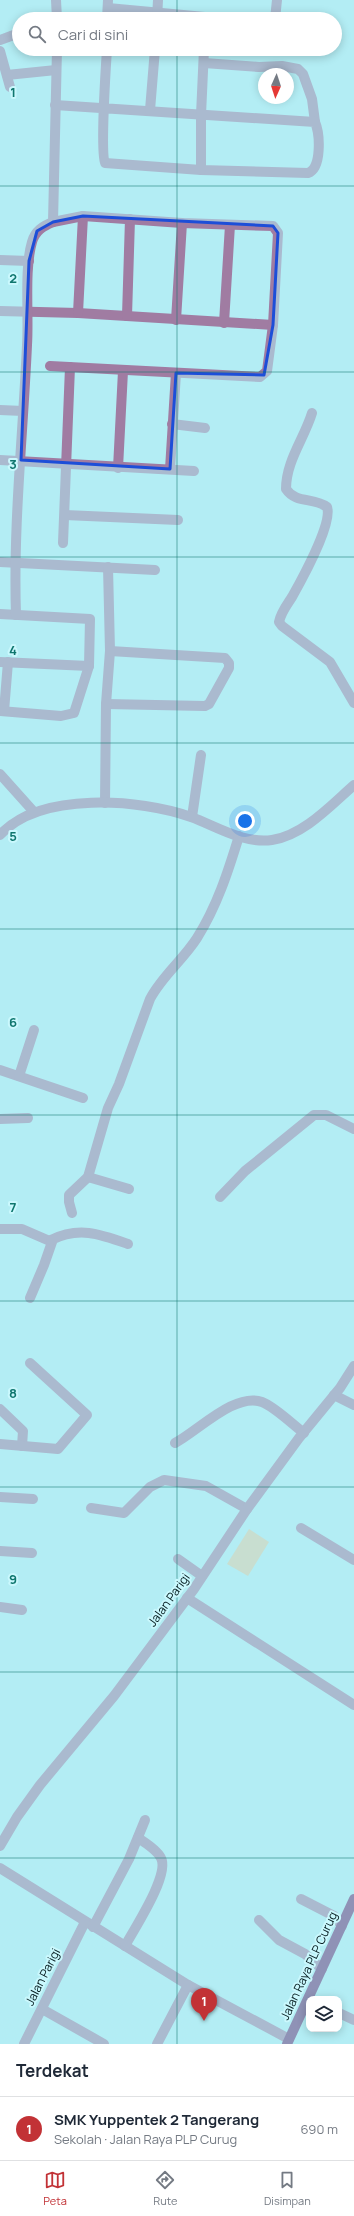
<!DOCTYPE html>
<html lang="id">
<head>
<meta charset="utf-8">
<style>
	:root { --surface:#fff; --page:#f6f6f7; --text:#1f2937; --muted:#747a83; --line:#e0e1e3; --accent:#c23236 }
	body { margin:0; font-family:Manrope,sans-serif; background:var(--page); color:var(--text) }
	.controls { position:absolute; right:12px; bottom:12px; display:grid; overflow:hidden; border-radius:8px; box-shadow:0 2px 10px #0003 }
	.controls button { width:36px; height:36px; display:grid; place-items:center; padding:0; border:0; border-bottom:1px solid var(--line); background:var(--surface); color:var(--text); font:20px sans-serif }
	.compass { position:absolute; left:258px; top:68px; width:36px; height:36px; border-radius:50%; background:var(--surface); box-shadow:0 2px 10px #0003; rotate:183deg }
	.you { position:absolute; left:245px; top:821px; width:14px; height:14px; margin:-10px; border:3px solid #fff; border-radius:50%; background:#1a73e8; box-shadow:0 0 0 6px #1a73e833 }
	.badge { display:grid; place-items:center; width:26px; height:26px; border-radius:50%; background:var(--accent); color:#fff; font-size:13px; font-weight:700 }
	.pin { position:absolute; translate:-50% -33px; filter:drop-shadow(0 1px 2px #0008) }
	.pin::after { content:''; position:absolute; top:21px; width:14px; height:12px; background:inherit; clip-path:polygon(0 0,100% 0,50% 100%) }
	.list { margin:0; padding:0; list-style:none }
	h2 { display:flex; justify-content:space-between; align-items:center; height:52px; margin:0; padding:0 16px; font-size:17px }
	h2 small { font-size:13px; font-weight:400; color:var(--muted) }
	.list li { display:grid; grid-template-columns:26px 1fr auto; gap:12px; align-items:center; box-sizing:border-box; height:64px; padding:0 16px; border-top:1px solid var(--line) }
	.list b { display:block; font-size:15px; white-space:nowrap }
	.list p { margin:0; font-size:13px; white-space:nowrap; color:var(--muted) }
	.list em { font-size:13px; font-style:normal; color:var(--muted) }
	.icon { flex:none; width:22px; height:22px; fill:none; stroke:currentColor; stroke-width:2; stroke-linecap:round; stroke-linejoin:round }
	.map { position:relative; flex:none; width:354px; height:2044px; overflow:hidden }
	.search { position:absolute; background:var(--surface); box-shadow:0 2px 10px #0003; left:12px; right:12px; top:12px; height:44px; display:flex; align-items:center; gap:10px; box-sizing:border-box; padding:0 14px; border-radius:22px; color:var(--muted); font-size:15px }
	.sheet { height:116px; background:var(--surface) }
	nav { display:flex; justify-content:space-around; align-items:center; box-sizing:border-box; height:56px; border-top:1px solid var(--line); background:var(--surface); font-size:11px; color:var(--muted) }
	nav a { display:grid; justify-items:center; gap:2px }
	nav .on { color:var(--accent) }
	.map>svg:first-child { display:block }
</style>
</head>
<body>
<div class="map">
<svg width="354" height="2044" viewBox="0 0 354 2044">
	<rect width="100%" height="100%" fill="#b3edf4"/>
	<!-- green -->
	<path fill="#e2cda4" d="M249 1529 269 1542 248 1576 227 1564Z"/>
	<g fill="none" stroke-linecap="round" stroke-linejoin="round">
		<!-- minor -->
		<g stroke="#a07ca2" stroke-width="10">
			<path d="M56 0 57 19"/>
			<path d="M108 8 226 19"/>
			<path d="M107 19 108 0"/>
			<path d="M157 19 158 0"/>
			<path d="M275 19 277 0"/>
			<path d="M0 40 19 33"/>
			<path d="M0 51 10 87"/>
			<path d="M204 63 259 67 282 66 298 69 303 74 312 99 315 122"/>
			<path d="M7 75 56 70"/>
			<path d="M55 105 315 122C320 134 322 168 308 173L201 170 105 163C100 158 106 64 107 49"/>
			<path d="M150 110 155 49"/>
			<path d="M201 170V115L204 49"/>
			<path d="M0 260 29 261"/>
			<path d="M0 311 78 313 273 325"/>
			<path d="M78 313 83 216"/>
			<path d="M127 316 130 219"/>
			<path d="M176 320 182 223"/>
			<path d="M224 323 230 225"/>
			<path d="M50 366 260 377 267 371 273 325 278 233 273 226 182 223 83 216 53 222"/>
			<path d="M0 410 23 411"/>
			<path d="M312 413C304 439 286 461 286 489 296 504 314 497 327 507 333 523 301 581 292 597 287 605 281 612 279 622L282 626 330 662 354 703"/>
			<path d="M172 424 205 428"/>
			<path d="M0 460 194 471"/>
			<path d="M118 468 123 371"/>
			<path d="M170 469 176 373"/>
			<path d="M65 515 178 520"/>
			<path d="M63 543 70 367"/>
			<path d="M0 562 155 570"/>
			<path d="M0 614 90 619 89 666 74 713 61 716 0 711"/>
			<path d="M16 615C13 525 23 435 27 345 29 315 24 269 32 242 35 231 43 226 53 222L57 49"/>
			<path d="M0 662 89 666"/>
			<path d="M106 704 205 706 209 704 229 668V663L225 658 110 651"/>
			<path d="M4 711 8 662"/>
			<path d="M0 774 34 812"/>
			<path d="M105 803 106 704 110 651 108 567"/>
			<path d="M192 817 201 755"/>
			<path d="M0 835C40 791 140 799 191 817 216 826 243 844 272 840 304 835 331 805 354 785"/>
			<path d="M0 1070 83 1098"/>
			<path d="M19 1076 34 1030"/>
			<path d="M0 1119 28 1118"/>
			<path d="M88 1177 129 1189"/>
			<path d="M220 1197 245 1171 314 1115H326L354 1129"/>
			<path d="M72 1213 69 1202V1195L88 1177 108 1108 119 1084 150 999C162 976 183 960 197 938 217 906 228 872 239 836"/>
			<path d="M0 1229H22L52 1242 44 1265 30 1298"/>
			<path d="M51 1240C79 1226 100 1234 128 1244"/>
			<path d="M334 1395 354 1405"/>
			<path d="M0 1409 23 1431 22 1446"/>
			<path d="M175 1443C198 1431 235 1392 262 1402 275 1407 292 1424 304 1433"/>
			<path d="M0 1444 58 1449 87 1415 30 1363"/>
			<path d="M0 1497 33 1499"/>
			<path d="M91 1508 124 1513 150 1487 164 1480 206 1486 247 1509"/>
			<path d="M301 1528 354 1560"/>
			<path d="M0 1551 32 1553"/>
			<path d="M178 1559 202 1576"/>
			<path d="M187 1598 354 1705"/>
			<path d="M0 1607 22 1610"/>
			<path d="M0 1846 17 1817 40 1785 114 1696 194 1589 247 1509 299 1438 340 1388 354 1366"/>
			<path d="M0 1868 188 1985 289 2039"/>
			<path d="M301 1899 334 1916 342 1926"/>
			<path d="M259 1920 279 1940 305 1954 322 1969"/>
			<path d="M93 1927 129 1859 145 1820"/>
			<path d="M125 1946C134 1929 170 1875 161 1858 157 1850 146 1843 138 1838"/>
			<path d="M42 2009 104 2044"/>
			<path d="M339 2013 354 2020"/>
			<path d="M24 2044 85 1922"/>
			<path d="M157 2044 188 1985"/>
		</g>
		<!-- major -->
		<path stroke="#65256b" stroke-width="10" d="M287 2044 354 1899"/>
	</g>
	<!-- marked area -->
	<path d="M0 0H354V2044H0ZM83 216 273 226 278 233 273 325 264 375 176 373 170 469 21 460 29 261 37 231 53 222Z" fill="#b3edf4" fill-opacity=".55" fill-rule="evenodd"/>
	<path fill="none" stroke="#1d4ed8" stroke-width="3" stroke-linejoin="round" d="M83 216 273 226 278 233 273 325 264 375 176 373 170 469 21 460 29 261 37 231 53 222Z"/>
	<!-- grid -->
	<path fill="none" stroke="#0f766e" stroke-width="1" stroke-opacity="0.55" d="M177 0V19M177 49V2044M0 186H354M0 372H354M0 557H354M0 743H354M0 929H354M0 1115H354M0 1301H354M0 1487H354M0 1672H354M0 1858H354"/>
	<g text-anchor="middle" stroke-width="4" stroke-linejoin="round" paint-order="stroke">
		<!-- street labels -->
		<g font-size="12" fill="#041b1e" stroke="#caf8fd">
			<text transform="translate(169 1600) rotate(-54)" y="4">Jalan Parigi</text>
			<text transform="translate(309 1966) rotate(-65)" y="4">Jalan Raya PLP Curug</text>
			<text transform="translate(43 1977) rotate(-63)" y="4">Jalan Parigi</text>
		</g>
	</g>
	<g font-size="13" text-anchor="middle" font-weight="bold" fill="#0f766e" stroke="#caf8fd" stroke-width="4" stroke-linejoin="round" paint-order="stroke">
		<text x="13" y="97">1</text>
		<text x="13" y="283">2</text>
		<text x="13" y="469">3</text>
		<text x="13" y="655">4</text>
		<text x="13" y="841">5</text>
		<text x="13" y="1027">6</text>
		<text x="13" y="1212">7</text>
		<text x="13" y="1398">8</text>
		<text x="13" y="1584">9</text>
	</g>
</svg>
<div class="controls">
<button><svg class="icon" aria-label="layers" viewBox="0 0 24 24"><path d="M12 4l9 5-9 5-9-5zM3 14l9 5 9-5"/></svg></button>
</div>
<svg class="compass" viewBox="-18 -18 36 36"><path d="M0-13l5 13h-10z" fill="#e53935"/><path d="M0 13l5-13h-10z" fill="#747a83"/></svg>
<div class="you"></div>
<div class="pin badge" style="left:204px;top:2021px">1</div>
<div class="search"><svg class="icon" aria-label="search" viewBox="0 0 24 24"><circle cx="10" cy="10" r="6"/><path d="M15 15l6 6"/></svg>Cari di sini</div>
</div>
<section class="sheet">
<h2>Terdekat<small></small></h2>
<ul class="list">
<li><span class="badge">1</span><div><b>SMK Yuppentek 2 Tangerang</b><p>Sekolah · Jalan Raya PLP Curug</p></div><em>690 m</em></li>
</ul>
</section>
<nav>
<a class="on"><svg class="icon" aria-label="map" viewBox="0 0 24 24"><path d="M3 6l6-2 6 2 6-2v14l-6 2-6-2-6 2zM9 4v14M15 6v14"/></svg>Peta</a>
<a><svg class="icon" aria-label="directions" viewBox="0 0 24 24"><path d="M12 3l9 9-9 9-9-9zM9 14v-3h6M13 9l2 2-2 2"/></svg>Rute</a>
<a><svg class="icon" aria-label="saved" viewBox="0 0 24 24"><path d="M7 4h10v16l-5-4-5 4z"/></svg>Disimpan</a>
</nav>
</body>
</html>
